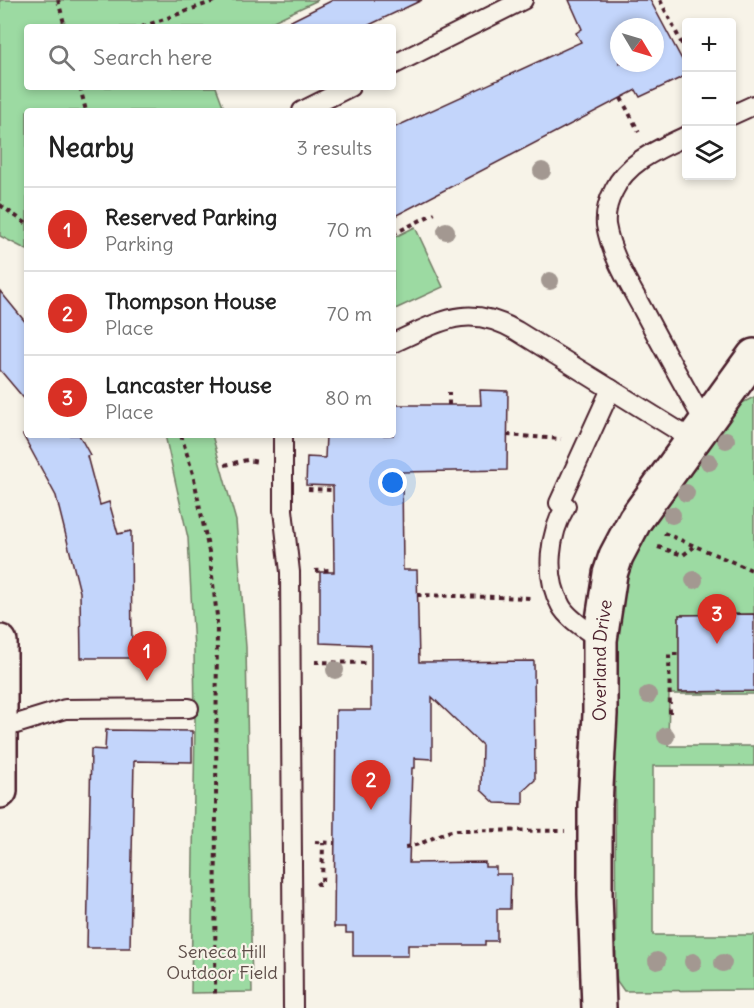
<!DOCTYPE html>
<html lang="en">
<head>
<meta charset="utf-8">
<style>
	:root { --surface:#fff; --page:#f2f2f2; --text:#222; --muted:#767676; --line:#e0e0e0; --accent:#d93025 }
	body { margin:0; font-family:Delius,sans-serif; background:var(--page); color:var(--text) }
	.controls { position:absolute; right:18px; top:18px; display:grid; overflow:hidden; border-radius:6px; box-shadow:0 3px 9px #0003 }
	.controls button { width:54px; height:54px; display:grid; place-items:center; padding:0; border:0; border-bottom:2px solid var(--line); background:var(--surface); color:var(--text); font:30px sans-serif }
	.compass { position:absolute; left:610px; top:18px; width:54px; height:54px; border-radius:50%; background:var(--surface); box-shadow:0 3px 9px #0003; rotate:128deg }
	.you { position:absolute; left:393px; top:483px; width:21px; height:21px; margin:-15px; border:4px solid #fff; border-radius:50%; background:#1a73e8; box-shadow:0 0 0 9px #1a73e833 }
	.badge { display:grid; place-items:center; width:39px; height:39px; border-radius:50%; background:var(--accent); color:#fff; font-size:20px; font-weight:700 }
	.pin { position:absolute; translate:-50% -50px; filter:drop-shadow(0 2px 3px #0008) }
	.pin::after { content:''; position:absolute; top:32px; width:21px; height:18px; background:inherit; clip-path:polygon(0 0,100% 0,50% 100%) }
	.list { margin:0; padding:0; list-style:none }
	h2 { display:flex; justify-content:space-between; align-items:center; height:78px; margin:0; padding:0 24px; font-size:26px }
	h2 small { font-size:20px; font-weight:400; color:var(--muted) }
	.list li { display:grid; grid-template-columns:39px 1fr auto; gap:18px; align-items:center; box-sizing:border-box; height:84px; padding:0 24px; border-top:2px solid var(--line) }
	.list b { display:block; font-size:22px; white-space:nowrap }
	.list p { margin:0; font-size:20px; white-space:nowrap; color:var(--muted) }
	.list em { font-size:20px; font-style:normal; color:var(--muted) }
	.icon { flex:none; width:33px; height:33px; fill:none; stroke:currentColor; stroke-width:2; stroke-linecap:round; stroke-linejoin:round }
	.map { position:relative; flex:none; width:754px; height:1008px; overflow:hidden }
	.search { position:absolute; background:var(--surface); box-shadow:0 3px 9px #0003; left:24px; top:24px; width:372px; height:66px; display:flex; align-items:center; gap:15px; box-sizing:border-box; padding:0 21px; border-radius:6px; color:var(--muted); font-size:22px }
	.panel { position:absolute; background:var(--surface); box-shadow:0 3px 9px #0003; left:24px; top:108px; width:372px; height:330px; border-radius:6px }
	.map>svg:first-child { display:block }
</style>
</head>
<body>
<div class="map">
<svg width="754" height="1008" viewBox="0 0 754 1008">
	<rect width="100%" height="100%" fill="#f7f3e8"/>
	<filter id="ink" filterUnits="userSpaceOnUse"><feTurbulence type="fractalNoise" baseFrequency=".0167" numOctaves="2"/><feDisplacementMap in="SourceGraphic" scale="12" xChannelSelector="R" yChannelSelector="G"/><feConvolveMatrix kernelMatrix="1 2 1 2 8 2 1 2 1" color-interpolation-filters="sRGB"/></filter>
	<g filter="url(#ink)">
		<!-- green -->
		<g fill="#9cdaa2" stroke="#737c66" stroke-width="1.5">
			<path d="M0 0H318L261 27H27V87H216L225 111H27V250L0 236Z"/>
			<path d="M415 227 443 287 393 310V238Z"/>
			<path d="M754 397V614L679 615 680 692 754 691V694H669L668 746H754V766H653V935H754V990L624 991 617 981 616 973 614 625 620 583 634 548 728 417 740 404Z"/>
			<path d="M165 435H212L236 521 246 647 252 992 191 993 195 721 194 649 188 538Z"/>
		</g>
		<!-- building -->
		<g fill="#c3d5fb" stroke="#4a1f2b" stroke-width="1.5" fill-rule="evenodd">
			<path d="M333 0H422L365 27H279Z"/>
			<path d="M569 0H650L687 69V75L640 97 636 90 393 217V128L581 42 576 33 582 29ZM619 27H655V63H619Z"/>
			<path d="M0 291 27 324V402L0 370Z"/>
			<path d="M480 390 508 391 507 470 402 472 403 570H417L419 662 534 661 535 780 523 791V804L495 803 481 790 482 745 432 697V759L415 758V768H412L409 863 485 862V867H496V874H511L510 909H497V941H485V945H408V956H353V933H346V927H334L336 710H371V645L320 643V572H334L333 486 306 485 307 457 325 458 326 435H393V405H481Z"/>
			<path d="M23 435H79L90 455 87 456 100 505 109 502 118 534 131 531 132 658H81L80 592 56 496Z"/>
			<path d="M754 614V691L679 692V615Z"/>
			<path d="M106 730 192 731V762L134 761 130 948H87L91 749 105 750Z"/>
		</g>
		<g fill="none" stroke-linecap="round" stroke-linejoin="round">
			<defs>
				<g id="service">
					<path d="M393 65 523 0"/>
					<path d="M302 111 350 87"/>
					<path d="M732 115 754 105"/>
					<path d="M686 136C659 149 628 161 614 190 608 201 605 213 606 225 611 255 629 284 643 310 663 348 684 386 705 423"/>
					<path d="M393 343C440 322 467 302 517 331L693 440"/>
					<path d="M283 435V510L290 572 293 1008"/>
					<path d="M600 640C587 630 568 619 561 606 544 576 549 534 566 506L559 503 611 389"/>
					<path d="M0 729 65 709 189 708"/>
				</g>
				<path id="minor" d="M0 642V791"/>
				<g id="tertiary">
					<path id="s1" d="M599 1008 595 894V805L600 714V640L610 574 616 556 635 520 754 356"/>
				</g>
			</defs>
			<!-- service casing -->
			<use href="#service" stroke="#4a1f2b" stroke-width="22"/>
			<!-- minor casing -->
			<use href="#minor" stroke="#4a1f2b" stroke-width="38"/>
			<!-- tertiary casing -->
			<use href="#tertiary" stroke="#4a1f2b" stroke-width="38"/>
			<!-- path -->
			<g stroke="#4a1f2b" stroke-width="4" stroke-dasharray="4.5 4.5" stroke-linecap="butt">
				<path d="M58 0 65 27"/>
				<path d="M660 0 686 52"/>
				<path d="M650 1 651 0"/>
				<path d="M142 27 217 0"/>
				<path d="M80 87 86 111"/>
				<path d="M621 98 639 132"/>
				<path d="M0 205 27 224"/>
				<path d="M393 234 435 213"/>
				<path d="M449 405V392"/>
				<path d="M181 435 193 474 209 552 217 616 215 998"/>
				<path d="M507 435 561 439"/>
				<path d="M225 465 247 460 259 462"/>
				<path d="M308 489 333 490"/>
				<path d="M664 533 754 571"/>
				<path d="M658 547 683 555 694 547"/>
				<path d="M315 571 330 570V572"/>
				<path d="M417 595 533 598"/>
				<path d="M315 662 369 663"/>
				<path d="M670 713 669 654H679"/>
				<path d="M315 842 335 843"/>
				<path d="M405 847C425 845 439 832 457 830L565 831"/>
				<path d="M317 882 318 884H322L323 843"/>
			</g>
			<!-- service -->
			<use href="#service" stroke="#f7f3e8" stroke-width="18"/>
			<!-- minor -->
			<use href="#minor" stroke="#f7f3e8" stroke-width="33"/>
			<!-- tertiary -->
			<use href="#tertiary" stroke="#f7f3e8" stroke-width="33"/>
		</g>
		<!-- trees -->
		<g fill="#a39891">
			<circle cx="542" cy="171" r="9"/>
			<circle cx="446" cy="231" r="9"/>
			<circle cx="550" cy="281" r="9"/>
			<circle cx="726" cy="440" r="9"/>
			<circle cx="709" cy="462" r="9"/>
			<circle cx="686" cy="493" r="9"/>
			<circle cx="672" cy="515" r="9"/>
			<circle cx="694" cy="580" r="9"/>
			<circle cx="335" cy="670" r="9"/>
			<circle cx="648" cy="695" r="9"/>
			<circle cx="666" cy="736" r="9"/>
			<circle cx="657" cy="961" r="9"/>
			<circle cx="693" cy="962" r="9"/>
			<circle cx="723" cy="963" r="9"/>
		</g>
	</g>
	<g text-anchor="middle" stroke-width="4.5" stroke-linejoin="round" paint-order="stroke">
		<!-- street labels -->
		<g font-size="18" fill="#4a1f2b" stroke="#f7f3e8">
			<text dy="6" stroke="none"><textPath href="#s1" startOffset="348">Overland Drive</textPath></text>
		</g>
		<!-- park labels -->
		<g font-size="18" fill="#5e4e49" stroke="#f7f3e8">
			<text x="222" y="958">Seneca Hill<tspan x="222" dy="21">Outdoor Field</tspan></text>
		</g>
	</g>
</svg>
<div class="controls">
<button>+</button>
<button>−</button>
<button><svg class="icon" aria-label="layers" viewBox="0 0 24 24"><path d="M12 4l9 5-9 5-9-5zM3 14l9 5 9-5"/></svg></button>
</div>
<svg class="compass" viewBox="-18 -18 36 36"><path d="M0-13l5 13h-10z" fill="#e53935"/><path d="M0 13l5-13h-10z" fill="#767676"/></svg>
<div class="you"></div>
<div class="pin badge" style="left:147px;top:681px">1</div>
<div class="pin badge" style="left:371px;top:810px">2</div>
<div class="pin badge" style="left:717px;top:644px">3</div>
<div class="search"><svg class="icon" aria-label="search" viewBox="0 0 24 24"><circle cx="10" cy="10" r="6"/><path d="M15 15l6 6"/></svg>Search here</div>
<section class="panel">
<h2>Nearby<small>3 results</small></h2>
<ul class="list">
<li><span class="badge">1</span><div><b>Reserved Parking</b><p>Parking</p></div><em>70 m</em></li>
<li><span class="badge">2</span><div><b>Thompson House</b><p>Place</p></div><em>70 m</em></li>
<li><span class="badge">3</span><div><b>Lancaster House</b><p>Place</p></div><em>80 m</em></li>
</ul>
</section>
</div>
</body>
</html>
